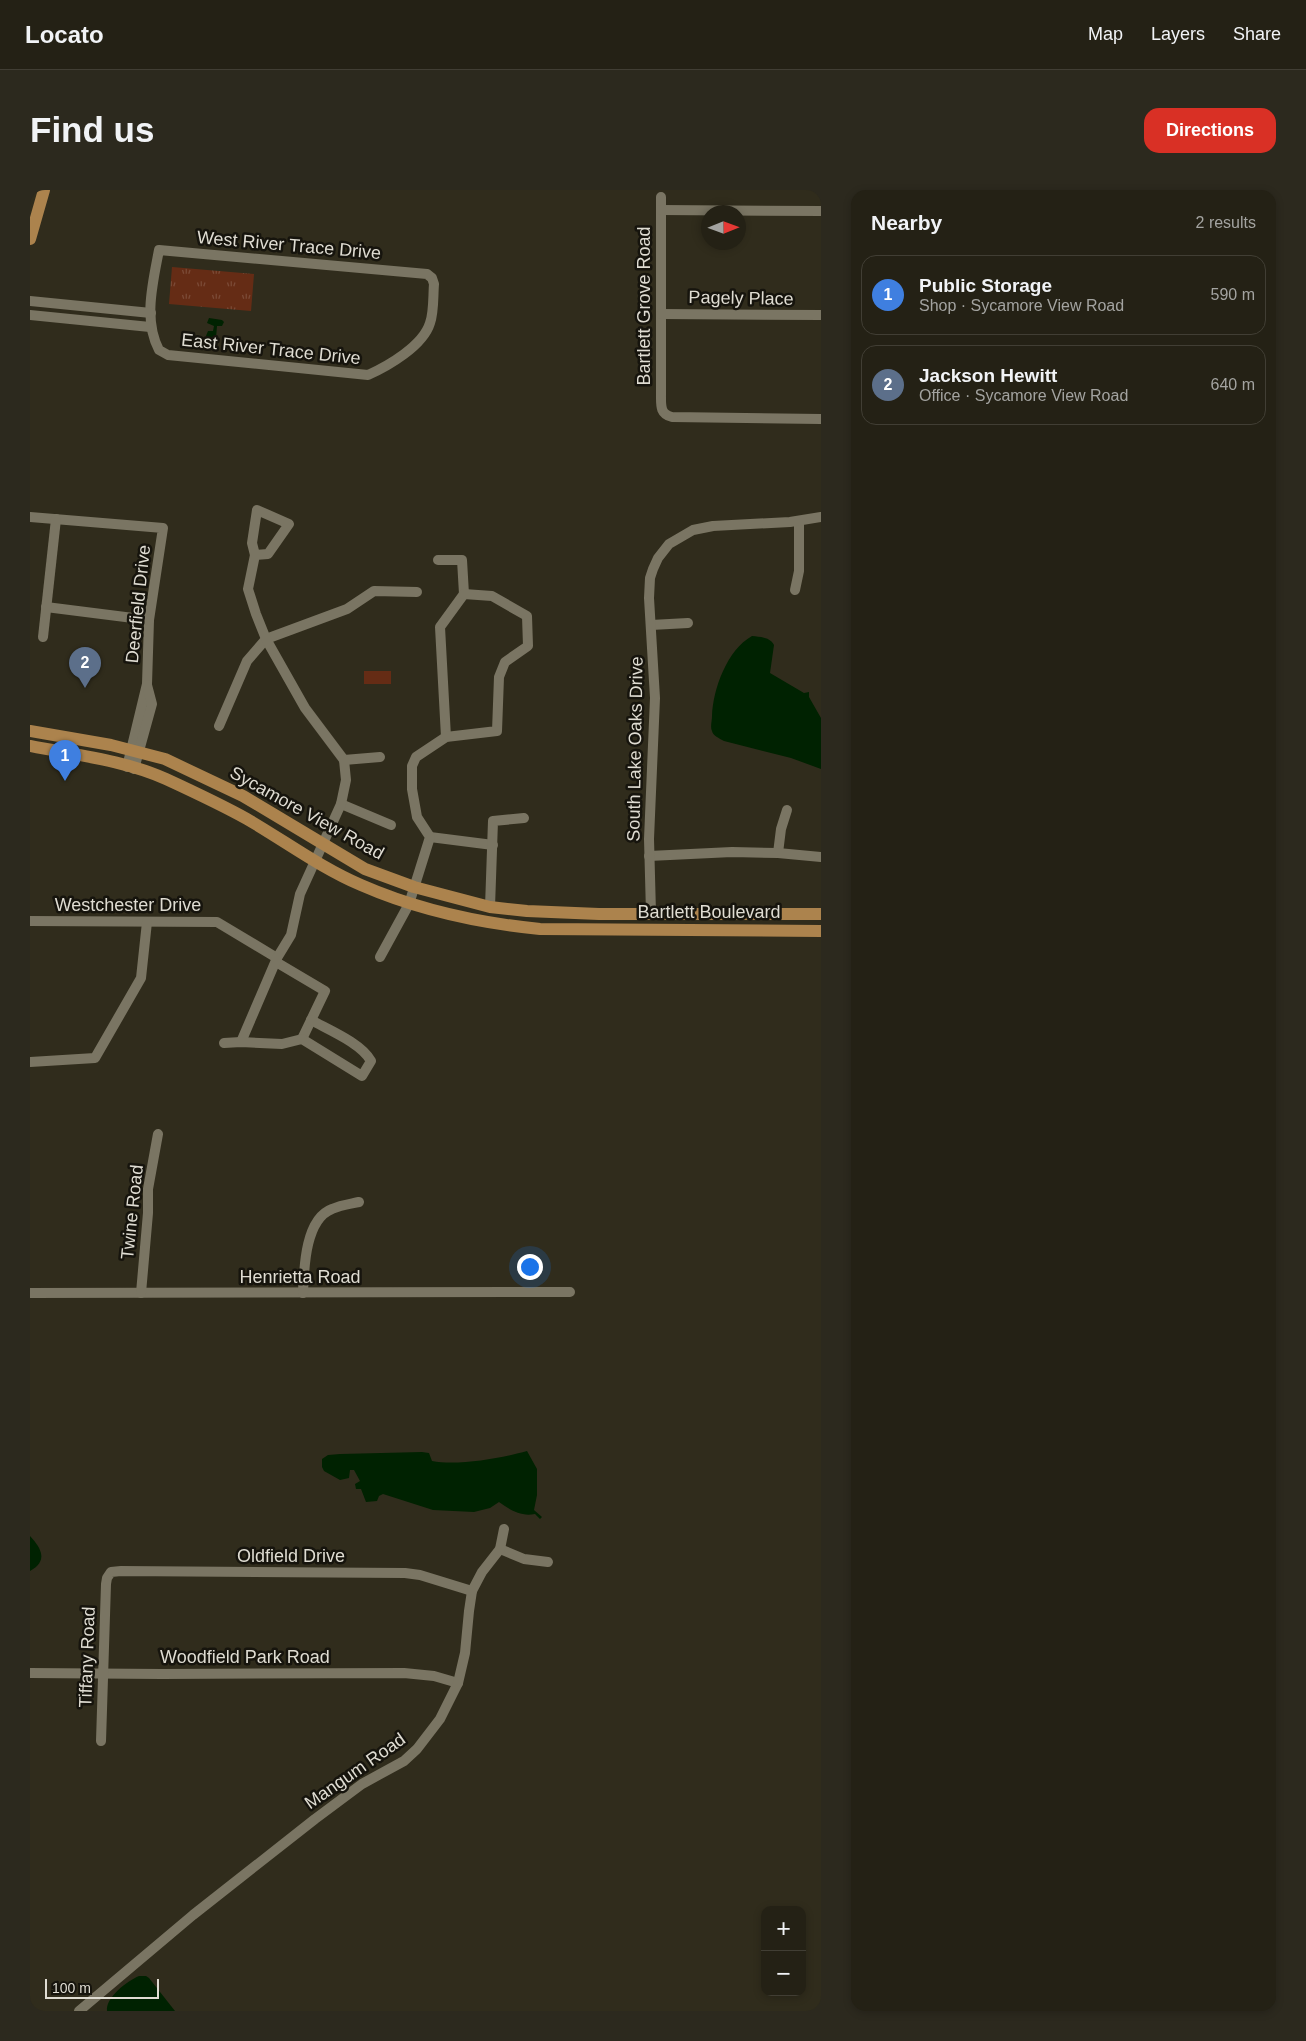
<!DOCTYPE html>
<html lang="en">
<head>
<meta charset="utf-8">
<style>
	:root { --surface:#242115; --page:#2c291e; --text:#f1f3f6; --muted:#a3a3a0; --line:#413e34; --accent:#d93025 }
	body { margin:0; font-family:Helvetica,sans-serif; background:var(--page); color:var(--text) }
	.controls { position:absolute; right:15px; bottom:15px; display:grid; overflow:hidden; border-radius:10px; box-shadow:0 2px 8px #0003 }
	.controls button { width:45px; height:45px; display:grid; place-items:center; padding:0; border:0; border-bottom:1px solid var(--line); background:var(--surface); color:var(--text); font:25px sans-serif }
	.compass { position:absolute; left:671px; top:15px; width:45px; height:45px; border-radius:50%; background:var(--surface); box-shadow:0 2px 8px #0003; rotate:89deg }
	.scale { position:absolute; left:15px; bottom:12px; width:114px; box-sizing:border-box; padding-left:5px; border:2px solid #dfdcd2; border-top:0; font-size:14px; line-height:18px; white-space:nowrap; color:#dfdcd2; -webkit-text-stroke:4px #16140d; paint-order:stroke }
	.you { position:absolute; left:499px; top:1076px; width:18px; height:18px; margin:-12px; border:4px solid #fff; border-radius:50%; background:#1a73e8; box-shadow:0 0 0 8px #1a73e833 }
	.badge { display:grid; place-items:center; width:32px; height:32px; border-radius:50%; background:var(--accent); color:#fff; font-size:16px; font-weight:700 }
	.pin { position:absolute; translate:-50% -41px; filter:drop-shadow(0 1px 2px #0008) }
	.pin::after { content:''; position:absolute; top:26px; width:18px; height:15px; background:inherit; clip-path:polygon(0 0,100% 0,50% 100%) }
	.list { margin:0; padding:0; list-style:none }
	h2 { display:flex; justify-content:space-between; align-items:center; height:65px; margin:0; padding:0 20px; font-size:21px }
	h2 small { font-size:16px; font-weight:400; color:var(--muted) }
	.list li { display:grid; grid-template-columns:32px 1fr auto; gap:15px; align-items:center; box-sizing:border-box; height:80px; margin:0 10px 10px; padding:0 10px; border:1px solid var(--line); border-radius:15px }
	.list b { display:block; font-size:19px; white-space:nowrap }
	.list p { margin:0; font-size:16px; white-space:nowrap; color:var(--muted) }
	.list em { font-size:16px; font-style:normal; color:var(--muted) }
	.map { position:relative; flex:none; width:791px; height:1821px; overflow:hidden; border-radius:15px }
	header { display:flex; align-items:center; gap:30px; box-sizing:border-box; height:70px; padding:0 25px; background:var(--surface); border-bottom:1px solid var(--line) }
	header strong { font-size:24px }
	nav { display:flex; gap:28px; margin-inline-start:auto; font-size:18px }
	.intro { display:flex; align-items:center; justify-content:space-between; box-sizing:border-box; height:120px; padding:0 30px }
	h1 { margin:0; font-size:35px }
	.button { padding:12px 22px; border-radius:15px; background:var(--accent); color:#fff; font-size:18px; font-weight:700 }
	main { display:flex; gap:30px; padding:0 30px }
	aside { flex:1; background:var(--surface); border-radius:15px; box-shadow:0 2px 8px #0003 }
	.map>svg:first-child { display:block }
</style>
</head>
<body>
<header>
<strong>Locato</strong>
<nav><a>Map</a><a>Layers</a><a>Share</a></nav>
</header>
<div class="intro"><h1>Find us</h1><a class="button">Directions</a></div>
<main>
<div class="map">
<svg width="791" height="1821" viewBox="0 0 791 1821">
	<defs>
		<pattern id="park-tufts" width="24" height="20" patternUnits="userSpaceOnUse" patternTransform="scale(1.25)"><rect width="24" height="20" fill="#652c15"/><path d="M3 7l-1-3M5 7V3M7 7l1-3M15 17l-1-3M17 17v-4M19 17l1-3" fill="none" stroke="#7b4a36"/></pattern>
	</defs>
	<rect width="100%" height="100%" fill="#302c1c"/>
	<!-- grass -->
	<rect fill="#652c15" x="334" y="481" width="27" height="13"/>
	<!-- park -->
	<path fill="url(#park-tufts)" d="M142 77 224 84 221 121 139 114Z"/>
	<!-- water -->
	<g fill="#002201">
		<path d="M179 128 192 130 194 132 192 136H187L186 148H177L176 146 178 141H183L184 136 177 133Z"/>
		<path d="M722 446C731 447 740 447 744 455L740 483 774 503 779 502V507L791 528V579L761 568 694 551C689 548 683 546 682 541 680 537 682 531 682 526 683 499 697 460 722 446Z"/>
		<path d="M497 1261 507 1279V1305L504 1320 512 1327 510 1329 505 1324C491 1327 480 1320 469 1312L460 1318 444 1322 403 1320 353 1304 349 1306 347 1311 336 1312 331 1299H326L325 1294 330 1291 324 1280H320L319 1288 310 1290 294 1281 292 1277V1269L298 1265 310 1264 392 1262 399 1263 402 1271C428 1276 472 1268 497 1261Z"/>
		<path d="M0 1346C12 1359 18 1371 0 1381Z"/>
		<path d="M109 1786H116L119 1788 145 1821H77C75 1808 97 1791 109 1786Z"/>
	</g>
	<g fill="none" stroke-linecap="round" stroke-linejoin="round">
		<!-- minor -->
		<g stroke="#7a7563" stroke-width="10">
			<path d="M631 7V205C631 216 630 224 642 227L791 229"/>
			<path d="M631 20 791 21"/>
			<path d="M129 60 397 84 402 88 404 94C403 106 404 122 400 133 393 156 358 176 338 185L138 165 129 160C113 130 123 92 129 60Z"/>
			<path d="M0 111 121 123"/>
			<path d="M631 124 791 125"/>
			<path d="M0 125 120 137"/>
			<path d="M0 327 133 338 119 430 117 494 97 577"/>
			<path d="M408 370H432L434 404"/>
			<path d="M765 400 769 381V331"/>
			<path d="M16 417 119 430"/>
			<path d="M621 435 658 433"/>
			<path d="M13 447 26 329"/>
			<path d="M189 536 217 471 236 449 317 419 344 401 387 402"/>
			<path d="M416 547 410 437 434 404"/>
			<path d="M314 570 350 567"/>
			<path d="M104 579 122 514 117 495"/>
			<path d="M311 614 361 635"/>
			<path d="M400 647 463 655"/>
			<path d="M748 663 751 639 757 620"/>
			<path d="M619 666 702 662 748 663 791 667"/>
			<path d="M460 717 463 631 494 628"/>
			<path d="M621 723 619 649 625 508 619 408 620 388 623 379 628 368 639 354 663 340 683 336 760 332 791 327"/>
			<path d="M0 731 187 732 247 768"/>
			<path d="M350 767 379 714 400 647 387 627 382 599V576L386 567 416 547 467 541 469 487 475 472 498 456 497 426 462 406 434 404"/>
			<path d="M246 772 295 801 272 849"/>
			<path d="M211 852 247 768 261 745 270 704 311 614 316 590 314 570 275 518 236 449 226 424 218 399 225 365 238 364 259 334 227 320 222 353 225 365"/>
			<path d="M194 853 211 852 252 854 272 849 332 886 341 871C331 853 299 840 281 830"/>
			<path d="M0 872 65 868 111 788 117 732"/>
			<path d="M0 1103 540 1102"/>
			<path d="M111 1103 118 1023V999L128 944"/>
			<path d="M273 1103C274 1079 275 1029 302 1019 311 1015 320 1014 329 1012"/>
			<path d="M470 1359 494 1369 518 1372"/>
			<path d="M0 1483 132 1484 374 1483 404 1486 428 1493"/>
			<path d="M71 1551 76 1394 77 1388 81 1382 91 1381 375 1383 390 1385 442 1401"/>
			<path d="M49 1821 163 1725 285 1629 332 1594 374 1571 387 1559 410 1529 428 1493 435 1463 439 1421 442 1401 452 1382 470 1359 474 1339"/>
		</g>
		<!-- major -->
		<g stroke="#ac834d" stroke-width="12">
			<path d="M0 49 14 0"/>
			<path d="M0 541 81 555 135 569 213 606 335 679 384 697 460 717 497 721 569 724H791"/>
			<path d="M0 556C45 565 94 570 136 589 162 601 192 615 217 629 255 651 291 678 331 695 388 720 449 733 510 739L791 741"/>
		</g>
	</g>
	<g text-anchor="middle" stroke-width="5" stroke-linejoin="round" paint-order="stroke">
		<!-- street labels -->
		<g font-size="18" fill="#dfdcd2" stroke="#16140d">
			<text transform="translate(259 55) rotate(5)" y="6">West River Trace Drive</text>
			<text transform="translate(711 108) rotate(1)" y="6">Pagely Place</text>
			<text transform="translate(614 116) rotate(-90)" y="6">Bartlett Grove Road</text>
			<text transform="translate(241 159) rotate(6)" y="6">East River Trace Drive</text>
			<text transform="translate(108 414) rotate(-84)" y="6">Deerfield Drive</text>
			<text transform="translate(605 559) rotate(-89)" y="6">South Lake Oaks Drive</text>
			<text transform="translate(277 623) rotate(29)" y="6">Sycamore View Road</text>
			<text x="98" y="721">Westchester Drive</text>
			<text x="679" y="728">Bartlett Boulevard</text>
			<text transform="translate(102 1022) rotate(-84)" y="6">Twine Road</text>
			<text x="270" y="1093">Henrietta Road</text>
			<text x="261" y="1372">Oldfield Drive</text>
			<text transform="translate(57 1467) rotate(-88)" y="6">Tiffany Road</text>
			<text x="215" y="1473">Woodfield Park Road</text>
			<text transform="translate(325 1581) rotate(-35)" y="6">Mangum Road</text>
		</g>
	</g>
</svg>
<div class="controls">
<button>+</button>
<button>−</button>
</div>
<svg class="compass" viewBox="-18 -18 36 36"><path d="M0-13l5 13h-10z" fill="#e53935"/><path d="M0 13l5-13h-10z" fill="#a3a3a0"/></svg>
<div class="scale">100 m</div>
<div class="you"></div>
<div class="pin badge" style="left:35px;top:591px;background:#3f7fe0">1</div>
<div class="pin badge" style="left:55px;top:498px;background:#5c6f8a">2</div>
</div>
<aside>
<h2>Nearby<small>2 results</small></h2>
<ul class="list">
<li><span class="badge" style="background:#3f7fe0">1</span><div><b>Public Storage</b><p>Shop · Sycamore View Road</p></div><em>590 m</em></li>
<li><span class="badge" style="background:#5c6f8a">2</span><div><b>Jackson Hewitt</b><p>Office · Sycamore View Road</p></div><em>640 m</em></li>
</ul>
</aside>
</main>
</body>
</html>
